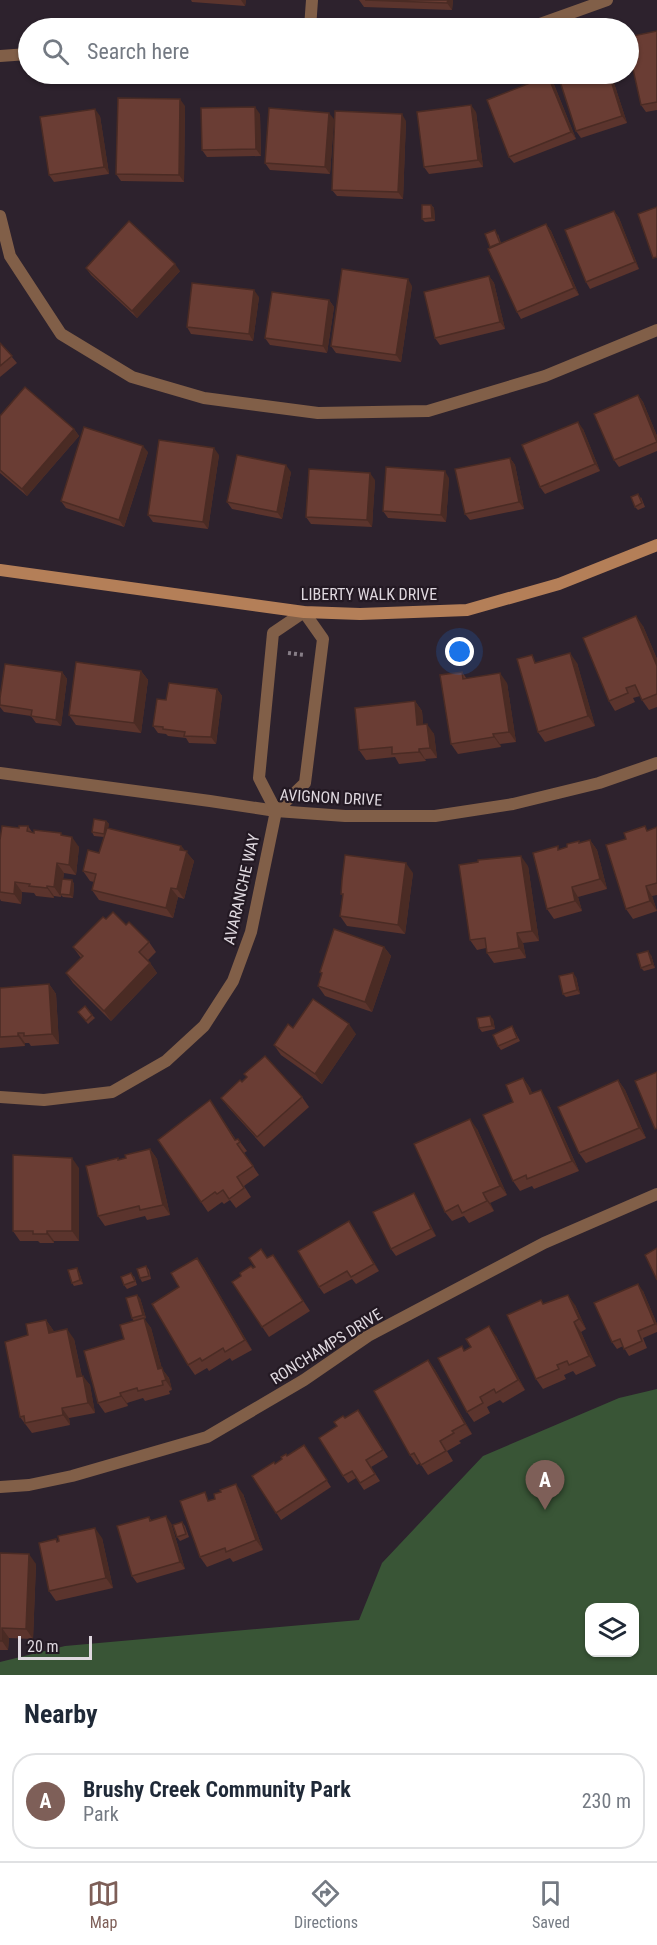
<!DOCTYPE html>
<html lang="en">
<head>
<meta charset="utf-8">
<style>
	:root { --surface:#fff; --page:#f2f2f3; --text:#1f2937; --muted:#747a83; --line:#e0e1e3; --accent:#7e5f58 }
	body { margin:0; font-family:"Roboto Condensed",sans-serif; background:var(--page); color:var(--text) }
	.controls { position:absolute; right:18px; bottom:18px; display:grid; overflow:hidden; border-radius:12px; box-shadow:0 2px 4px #0004 }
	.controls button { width:54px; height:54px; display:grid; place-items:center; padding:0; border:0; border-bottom:2px solid var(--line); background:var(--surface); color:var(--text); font:30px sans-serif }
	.scale { position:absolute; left:18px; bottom:15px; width:74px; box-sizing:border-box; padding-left:6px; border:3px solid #dfd8df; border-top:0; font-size:16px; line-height:21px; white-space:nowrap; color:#dfd8df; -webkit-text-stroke:4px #231923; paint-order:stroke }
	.you { position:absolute; left:460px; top:652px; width:21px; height:21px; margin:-15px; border:4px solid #fff; border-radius:50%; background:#1a73e8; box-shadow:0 0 0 9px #1a73e833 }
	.badge { display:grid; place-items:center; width:39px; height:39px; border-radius:50%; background:var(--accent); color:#fff; font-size:20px; font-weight:700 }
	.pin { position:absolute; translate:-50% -50px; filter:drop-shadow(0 2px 3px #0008) }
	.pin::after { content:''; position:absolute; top:32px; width:21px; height:18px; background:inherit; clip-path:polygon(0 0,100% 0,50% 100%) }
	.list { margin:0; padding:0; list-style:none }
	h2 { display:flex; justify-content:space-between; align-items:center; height:78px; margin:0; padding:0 24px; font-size:26px }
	h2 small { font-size:20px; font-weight:400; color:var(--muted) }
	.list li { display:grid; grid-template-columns:39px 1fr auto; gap:18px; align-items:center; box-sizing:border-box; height:96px; margin:0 12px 12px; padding:0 12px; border:2px solid var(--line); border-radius:24px }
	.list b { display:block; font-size:22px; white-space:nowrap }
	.list p { margin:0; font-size:20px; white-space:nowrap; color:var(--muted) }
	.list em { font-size:20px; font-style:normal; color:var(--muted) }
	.icon { flex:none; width:33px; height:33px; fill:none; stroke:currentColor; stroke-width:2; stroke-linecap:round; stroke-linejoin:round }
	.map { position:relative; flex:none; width:657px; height:1675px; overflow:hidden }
	.search { position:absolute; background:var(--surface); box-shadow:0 2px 4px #0004; left:18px; right:18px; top:18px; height:66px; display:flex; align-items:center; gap:15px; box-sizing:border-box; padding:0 21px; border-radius:33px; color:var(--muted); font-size:22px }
	.sheet { height:186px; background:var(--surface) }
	nav { display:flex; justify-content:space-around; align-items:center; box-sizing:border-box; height:84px; border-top:2px solid var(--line); background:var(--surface); font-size:16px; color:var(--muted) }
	nav a { display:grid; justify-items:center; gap:3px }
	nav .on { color:var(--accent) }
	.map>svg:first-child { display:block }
</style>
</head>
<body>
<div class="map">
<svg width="657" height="1675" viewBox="0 0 657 1675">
	<rect width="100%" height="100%" fill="#2d222d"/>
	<!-- green -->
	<path fill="#395536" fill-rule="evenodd" d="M657 1389V1675H0V1662L65 1646 359 1620 382 1563 483 1456 619 1398ZM590 1608H634V1652H590Z"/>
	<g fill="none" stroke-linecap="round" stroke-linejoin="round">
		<!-- path -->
		<path stroke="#877e87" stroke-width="4" stroke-dasharray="3 3" stroke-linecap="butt" d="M288 653 305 655"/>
		<!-- street -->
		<g stroke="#815f48" stroke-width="12">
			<path d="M310 28 312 0"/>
			<path d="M529 28 607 0"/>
			<path d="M0 56 28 54"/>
			<path d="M0 216 10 256 61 334 132 377 204 398 318 413 428 411 545 376 657 330"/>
			<path d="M0 773 210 801 276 811 345 816H435L513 804 599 783 657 763"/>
			<path d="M0 1097 44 1100 112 1092 166 1061 204 1026 233 981 251 932 276 811 305 783 323 639 304 612 273 633 259 778 276 811"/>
			<path d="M0 1487 29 1485 72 1476 207 1437 304 1380 368 1336 544 1243 657 1194"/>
		</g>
		<!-- secondary -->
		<path stroke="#b47f58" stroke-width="12" d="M0 570 304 612 360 614 467 610 559 584 657 545"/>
	</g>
	<!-- wall -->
	<g fill="#5b342d">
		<path d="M191 0H246L245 6 192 2Z"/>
		<path d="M359 0H453L452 10 364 7Z"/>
		<path d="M657 31V110L646 112 641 105Z"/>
		<path d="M563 74H611L627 123 581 138 576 131Z"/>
		<path d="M548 76 553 82 576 139 514 163 509 157Z"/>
		<path d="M185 106 184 182 121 181 116 174Z"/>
		<path d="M476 112 483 167 429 174 424 167Z"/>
		<path d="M260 114 261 156 207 157 202 150Z"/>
		<path d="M100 116 109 174 54 182 49 175Z"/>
		<path d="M334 119 330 174 270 170 265 163Z"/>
		<path d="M406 121 403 199 337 196 332 190Z"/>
		<path d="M431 205 434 208 435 221 425 222 422 219Z"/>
		<path d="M614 211 619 218 639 269 590 289 586 282Z"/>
		<path d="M546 224 551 231 579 295 521 319 517 312 490 248 498 234 501 243Z"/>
		<path d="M86 268 180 271 137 318 91 275Z"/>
		<path d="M489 276 494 283 505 329 440 345 435 338Z"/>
		<path d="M412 286 401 362 336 353 331 346Z"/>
		<path d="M259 297 253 341 191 334 187 327Z"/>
		<path d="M329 300 334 307 327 353 270 345 265 338Z"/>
		<path d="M0 343 17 363 0 377Z"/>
		<path d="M638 395 643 402 657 436V451L619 467 614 460Z"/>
		<path d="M0 416 74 429 79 436 27 496 0 473Z"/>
		<path d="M583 429 600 471 545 494 540 487Z"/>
		<path d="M148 452 124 527 66 508 61 501Z"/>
		<path d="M219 455 208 529 153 522 148 515Z"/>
		<path d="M510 458 515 465 524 509 470 520 465 514Z"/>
		<path d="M291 472 282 519 232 509 227 502Z"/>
		<path d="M449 478 446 522 388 518 383 511Z"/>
		<path d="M375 480 372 527 311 524 306 517Z"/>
		<path d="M641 497 645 507 638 510 635 507Z"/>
		<path d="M643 626 657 659V707L649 710 642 700 640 696 633 698 635 702 615 711 609 701Z"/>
		<path d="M577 663 595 726 545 742 538 732Z"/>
		<path d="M141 671 148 680 141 733 76 725 69 715Z"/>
		<path d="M62 672 67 679 61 726 36 723 31 716 4 712 0 707V698Z"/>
		<path d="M462 672 467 679 507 683 516 742 500 744 501 747 458 754 451 744Z"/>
		<path d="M217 689 222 696 216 744 189 743 186 738 168 736 166 734 158 733 153 726 166 700Z"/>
		<path d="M415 701 422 711 423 724 434 734 437 758 425 759 426 761 399 764 395 757 366 760 359 750Z"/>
		<path d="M106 821 109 824 108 828 181 846 194 861 184 899 178 897 173 918 99 900 92 890 94 882 90 881 83 871 99 853 104 837 94 836 92 832Z"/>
		<path d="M28 826 32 832 63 836 79 847 76 875 64 873 63 879 72 880 74 884 73 898 63 897 61 895V897L54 896V898L36 896 34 893 22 892 21 904 1 901 0 899V840L19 828Z"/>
		<path d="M657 827V895L652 896 657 911 633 919 626 909V839Z"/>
		<path d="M590 840 597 850 607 889 578 897 582 911 554 919 547 909 560 849Z"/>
		<path d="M528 866 539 941 523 943 526 958 494 963 487 953 486 948 477 950 470 940Z"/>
		<path d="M413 873 405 934 347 926 340 916 343 896 341 894Z"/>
		<path d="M106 919 126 925 149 942 156 952 148 960 157 973 111 1021 73 983 66 973 81 958 73 947Z"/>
		<path d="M384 947 391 956 372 1012 325 996 318 986 322 975 320 972Z"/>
		<path d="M651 955 655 968 644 971 641 968Z"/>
		<path d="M576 977 580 994 566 997 563 994Z"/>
		<path d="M49 984 56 994 59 1044 31 1046 29 1043H25V1046L0 1048V988Z"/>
		<path d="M78 1012 92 1015 95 1018 88 1024Z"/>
		<path d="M493 1019 495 1029 482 1032 479 1028Z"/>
		<path d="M512 1026 520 1041 501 1050 498 1046Z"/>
		<path d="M293 1028 356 1034 322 1084 281 1055 274 1045Z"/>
		<path d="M244 1074 302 1097 309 1107 264 1147 228 1107 221 1098 247 1077Z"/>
		<path d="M523 1078 530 1088 532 1093 547 1100 579 1171 534 1189 532 1186 520 1191 513 1181V1102Z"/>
		<path d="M618 1080 625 1090 646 1138 586 1163 579 1153Z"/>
		<path d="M210 1100 236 1140 238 1139 247 1151 244 1153 259 1175 244 1186 251 1197 236 1208 230 1200 224 1204 222 1202 208 1212 158 1140Z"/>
		<path d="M477 1129 507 1195 490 1203 494 1211 469 1223 464 1216 452 1221 445 1212Z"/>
		<path d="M150 1149 157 1159 170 1215 147 1220 145 1216 105 1226 98 1216 119 1160Z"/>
		<path d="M79 1168V1241H54V1243H40L38 1241H20L13 1231Z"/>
		<path d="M414 1193 418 1200 436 1236 396 1256 391 1249Z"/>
		<path d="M349 1221 379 1271 356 1284 352 1279 324 1294 319 1287Z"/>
		<path d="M273 1255 310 1311 269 1337 232 1282Z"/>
		<path d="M197 1258 204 1268 252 1350 232 1361 230 1358 209 1371 207 1368 195 1375 188 1365 179 1287Z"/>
		<path d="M146 1266 149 1270 151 1279 142 1282 140 1278Z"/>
		<path d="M79 1272 83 1284 74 1286 72 1283Z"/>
		<path d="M134 1276 137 1285 127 1289 124 1285Z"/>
		<path d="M643 1291 657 1324V1332L643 1338 647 1348 629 1356 623 1346 617 1349 612 1342Z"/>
		<path d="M140 1298 146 1318 144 1319 151 1328 162 1369 169 1378 172 1390 169 1391 170 1394 145 1401 143 1398 127 1403 128 1406 105 1413 98 1403 134 1321 132 1318Z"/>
		<path d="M541 1300 544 1304 575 1305 586 1329 581 1332 596 1366 576 1375 573 1371 564 1375 566 1379 543 1389 536 1379Z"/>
		<path d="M46 1320 53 1330 54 1332 74 1339 82 1376 90 1385 95 1413 69 1418 70 1425 32 1433 20 1417 28 1335Z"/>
		<path d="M496 1336 525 1390 503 1403 500 1400 487 1407 490 1413 474 1422 467 1412 465 1351Z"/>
		<path d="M428 1360 435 1370 472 1434 459 1441 461 1443 447 1451 453 1461 428 1475 420 1463 417 1465 410 1455Z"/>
		<path d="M363 1417 388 1457 371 1467 380 1481 364 1490 356 1478 348 1483 343 1476 337 1426 345 1418Z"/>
		<path d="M304 1445 331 1487 281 1520 252 1476 275 1464Z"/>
		<path d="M221 1492 243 1494 263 1550 233 1562 230 1558 207 1567 200 1557 210 1500 215 1499Z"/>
		<path d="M149 1517 152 1521 171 1523 185 1569 137 1583 132 1576Z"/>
		<path d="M182 1522 185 1526 189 1537 180 1541 177 1537Z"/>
		<path d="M102 1538 113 1588 56 1601 49 1591 57 1541Z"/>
		<path d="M0 1553 36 1564 33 1639 9 1638 8 1650H0Z"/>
	</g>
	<!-- shaded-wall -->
	<g fill="#4a2b24">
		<path d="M241 0H246L245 6Z"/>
		<path d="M448 0H453L452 10 447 3Z"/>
		<path d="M609 74H611L627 123 622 116Z"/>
		<path d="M548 76 553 82 576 139 571 132Z"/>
		<path d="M180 99 185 106 184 182 179 175Z"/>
		<path d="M471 105 476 112 483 167 478 160Z"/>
		<path d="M255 107 260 114 261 156 256 149Z"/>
		<path d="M95 109 100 116 109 174 104 167Z"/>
		<path d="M329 113 334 119 330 174 325 167Z"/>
		<path d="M402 114 406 121 403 199 398 192Z"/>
		<path d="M431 205 434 208 435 221 432 218Z"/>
		<path d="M614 211 619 218 639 269 635 262Z"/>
		<path d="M546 224 551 231 579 295 574 288Z"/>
		<path d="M175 264 180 271 137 318 132 311Z"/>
		<path d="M489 276 494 283 505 329 500 322Z"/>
		<path d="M408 279 412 286 401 362 396 355Z"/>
		<path d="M254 290 259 297 253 341 249 334Z"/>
		<path d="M329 300 334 307 327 353 323 346Z"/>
		<path d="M638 395 643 402 657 436V440Z"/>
		<path d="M578 422 583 429 600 471 595 464Z"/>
		<path d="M74 429 79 436 27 496 22 489Z"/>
		<path d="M143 446 148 452 124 527 119 520Z"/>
		<path d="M214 448 219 455 208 529 203 522Z"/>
		<path d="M510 458 515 465 524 509 519 502Z"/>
		<path d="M286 465 291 472 282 519 277 512Z"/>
		<path d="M445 471 449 478 446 522 441 515Z"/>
		<path d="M370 473 375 480 372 527 367 520Z"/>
		<path d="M636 616 643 626 657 659V666Z"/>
		<path d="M570 653 577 663 595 726 588 716Z"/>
		<path d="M141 671 148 680 141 733 134 723Z"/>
		<path d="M62 672 67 679 61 726 56 720Z"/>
		<path d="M500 673 507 683 516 742 509 732Z"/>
		<path d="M217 689 222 696 216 744 211 737Z"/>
		<path d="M415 701 422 711 424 735 417 725Z"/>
		<path d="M427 724 434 734 437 758 430 748Z"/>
		<path d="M493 734 500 744 501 747 494 737Z"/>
		<path d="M419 749 425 759 426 761 419 752Z"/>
		<path d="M106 821 109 824 106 838 104 834Z"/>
		<path d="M72 837 79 847 76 875 69 865Z"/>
		<path d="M590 840 597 850 607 889 600 879Z"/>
		<path d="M181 846 194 861 184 899 177 889Z"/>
		<path d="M521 856 528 866 539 941 532 931Z"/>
		<path d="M57 863 64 873 61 894H60L61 897 54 887Z"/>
		<path d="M406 863 413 873 405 934 398 925Z"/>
		<path d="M72 880 74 884 73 898 70 895Z"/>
		<path d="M15 882 22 892 21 904 14 894Z"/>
		<path d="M47 886 54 896V898L47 888Z"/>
		<path d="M646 886 652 896 657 911 650 901Z"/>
		<path d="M572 887 578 897 582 911 575 901Z"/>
		<path d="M171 888 178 897 173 918 166 908Z"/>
		<path d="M517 933 523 943 526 958 519 948Z"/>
		<path d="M384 947 391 956 372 1012 365 1002Z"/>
		<path d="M648 951 651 955 655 968 652 964Z"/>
		<path d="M150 963 157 973 111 1021 104 1011Z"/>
		<path d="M573 973 576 977 580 994 577 990Z"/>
		<path d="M49 984 56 994 59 1044 52 1034Z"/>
		<path d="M490 1016 493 1019 495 1029 492 1026Z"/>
		<path d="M349 1024 356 1034 322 1084 315 1074Z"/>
		<path d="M18 1033 25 1043V1046L18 1036Z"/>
		<path d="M523 1078 530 1088 537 1104 530 1094Z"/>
		<path d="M618 1080 625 1090 646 1138 639 1128Z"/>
		<path d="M541 1090 547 1100 579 1171 572 1161Z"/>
		<path d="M470 1119 477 1129 507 1195 500 1186Z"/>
		<path d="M150 1149 157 1159 170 1215 163 1205Z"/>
		<path d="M72 1158 79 1168V1241L72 1231Z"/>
		<path d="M414 1193 418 1200 436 1236 431 1229Z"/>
		<path d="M483 1193 490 1203 494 1211 487 1201Z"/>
		<path d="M349 1221 354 1228 379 1271 374 1264Z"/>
		<path d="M47 1231 54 1241V1243L47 1234Z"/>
		<path d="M197 1258 204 1268 252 1350 245 1340Z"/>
		<path d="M77 1268 79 1272 83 1284 80 1280Z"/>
		<path d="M638 1284 643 1291 657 1324V1326Z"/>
		<path d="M137 1295 140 1298 146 1318 143 1315Z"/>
		<path d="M568 1295 575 1305 586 1329 579 1319Z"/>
		<path d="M144 1318 151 1328 162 1369 169 1378 172 1390 158 1369Z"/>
		<path d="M46 1320 53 1330 56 1343 49 1333Z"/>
		<path d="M574 1322 581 1332 596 1366 589 1356Z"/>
		<path d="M489 1326 496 1336 525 1390 518 1380Z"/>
		<path d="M67 1329 74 1339 84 1387 77 1377Z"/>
		<path d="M428 1360 435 1370 472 1434 465 1424Z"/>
		<path d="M83 1376 90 1385 95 1413 88 1403Z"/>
		<path d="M120 1393 127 1403 128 1406 121 1396Z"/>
		<path d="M62 1408 69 1418 70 1425 63 1415Z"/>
		<path d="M236 1484 243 1494 263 1550 256 1540Z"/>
		<path d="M166 1516 171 1523 185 1569 180 1562Z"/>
		<path d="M95 1528 102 1538 113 1588 106 1578Z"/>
		<path d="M29 1554 36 1564 33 1639 26 1629Z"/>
		<path d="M2 1628 9 1638 8 1650 2 1641Z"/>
	</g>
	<!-- building -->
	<g fill="#6a3d34" stroke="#4a2b24" stroke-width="1.5">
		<path d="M365 0H448L447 3Z"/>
		<path d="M657 31V102L641 105 628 47V37Z"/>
		<path d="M563 74H609L622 116 576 131 558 75Z"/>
		<path d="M548 76 571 132 509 157 487 100Z"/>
		<path d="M118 98 180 99 179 175 116 174Z"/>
		<path d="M471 105 478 160 424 167 417 112Z"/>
		<path d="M255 107 256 149 202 150 201 108Z"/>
		<path d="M269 108 329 113 325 167 265 163Z"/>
		<path d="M95 109 104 167 49 175 40 117Z"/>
		<path d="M335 111 402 114 398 192 332 190Z"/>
		<path d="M422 205H431L432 218 422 219Z"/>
		<path d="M657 207V257L653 258 638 214Z"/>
		<path d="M614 211 635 262 586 282 565 230Z"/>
		<path d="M129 221 175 264 132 311 86 268Z"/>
		<path d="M546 224 574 288 517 312 488 249Z"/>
		<path d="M495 230 500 243 490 247 485 234Z"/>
		<path d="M342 269 408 279 396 355 331 346Z"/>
		<path d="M489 276 500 322 435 338 424 292Z"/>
		<path d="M192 283 254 290 249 334 187 327Z"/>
		<path d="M272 292 329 300 323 346 265 338Z"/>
		<path d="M0 343 12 356 0 366Z"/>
		<path d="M25 387 74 429 22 489 0 470V416Z"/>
		<path d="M638 395 657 442 614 460 594 414Z"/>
		<path d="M578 422 595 464 540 487 522 445Z"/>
		<path d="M84 427 143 446 119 520 61 501Z"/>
		<path d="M159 440 214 448 203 522 148 515Z"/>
		<path d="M237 455 286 465 277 512 227 502Z"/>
		<path d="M510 458 519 502 465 514 455 469Z"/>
		<path d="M386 467 445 471 441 515 383 511Z"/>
		<path d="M309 469 370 473 367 520 306 517Z"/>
		<path d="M638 494 642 503 635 507 631 497Z"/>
		<path d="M636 616 657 666V694L642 700 635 685 626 688 628 693 609 701 583 638Z"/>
		<path d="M570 653 588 716 538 732 517 659 532 655 535 663Z"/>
		<path d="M76 662 141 671 134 723 69 715Z"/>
		<path d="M5 664 62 672 56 720 31 716 32 710 0 705V698Z"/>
		<path d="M462 672 463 679 500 673 509 732 493 734 494 737 451 744 440 675Z"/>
		<path d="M169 683 217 689 211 737 184 736 185 732 163 729V727L153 726 157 699 166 700Z"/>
		<path d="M415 701 417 725 427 724 430 748 419 749V752L392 754V747L359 750 355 708Z"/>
		<path d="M94 819 106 821 104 834 92 832Z"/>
		<path d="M2 826 19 828V826H28L27 831 34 833V830L61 833V835L72 837 69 865 57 863 54 887 47 886V888L29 886 30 884 15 882 14 894 0 892V840Z"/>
		<path d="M645 826 647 831 657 827V883L646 886 650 901 626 909 606 845 626 839 624 833Z"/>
		<path d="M107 828 181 846 180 850 187 851 177 889 171 888 166 908 92 890 96 874 83 871 88 850 99 853Z"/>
		<path d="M590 840 600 879 572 887 575 901 547 909 533 853 558 846V850L567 847V844L579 841V843Z"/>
		<path d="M345 855 406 863 398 925 340 916 343 894H341L342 880Z"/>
		<path d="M521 856 532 931 517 933 519 948 487 953 485 938 470 940 459 865 478 862V860Z"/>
		<path d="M62 879 72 880 70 895 60 894Z"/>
		<path d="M113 912 126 925 129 922 149 942 139 952 150 963 104 1011 66 973 83 956 73 947 103 917 106 919Z"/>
		<path d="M334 929 384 947 365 1002 318 986 322 973 320 972Z"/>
		<path d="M648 951 652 964 641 968 637 954Z"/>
		<path d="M573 973 577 990 563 994 559 976Z"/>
		<path d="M49 984 52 1034 24 1036V1033H18V1036L0 1037V988Z"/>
		<path d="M313 999 349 1024 315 1074 274 1045 288 1024 293 1028Z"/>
		<path d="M85 1006 92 1015 86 1021 78 1012Z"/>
		<path d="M490 1016 492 1026 479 1028 477 1018Z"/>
		<path d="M512 1026 517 1038 498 1046 493 1035Z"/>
		<path d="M265 1056 302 1097 257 1137 221 1098 240 1080 242 1082 247 1077 244 1074Z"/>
		<path d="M657 1072V1128L655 1129 635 1081Z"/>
		<path d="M523 1078 530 1094 541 1090 572 1161 527 1179 526 1175 513 1181 483 1115 513 1102 506 1085Z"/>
		<path d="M618 1080 639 1128 579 1153 558 1107Z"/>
		<path d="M210 1100 235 1140 238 1139 240 1142 237 1144 253 1166 237 1177 244 1188 229 1199 223 1190 217 1194 215 1192 201 1202 158 1140Z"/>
		<path d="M470 1119 500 1186 483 1193 487 1201 462 1213 458 1205 445 1212 414 1144Z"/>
		<path d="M150 1149 163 1205 140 1210 139 1206 98 1216 86 1166 118 1158V1160L126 1158 125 1155Z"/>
		<path d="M13 1155 72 1158V1231H47V1234H33V1231H13Z"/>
		<path d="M414 1193 431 1229 391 1249 373 1212Z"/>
		<path d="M349 1221 374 1264 351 1277 347 1271 319 1287 298 1251Z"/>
		<path d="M657 1248V1280L645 1255Z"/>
		<path d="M261 1249 267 1258 273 1255 303 1301 262 1327 232 1282 241 1276 240 1273 251 1266 253 1268 255 1267 249 1258Z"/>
		<path d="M197 1258 245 1340 225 1352 223 1348 202 1361 200 1358 188 1365 152 1304 179 1287 171 1273Z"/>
		<path d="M146 1266 149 1276 140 1278 137 1269Z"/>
		<path d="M77 1268 80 1280 72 1283 68 1270Z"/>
		<path d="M131 1273 135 1281 124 1285 121 1277Z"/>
		<path d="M638 1284 655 1324 638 1331 642 1341 624 1349 620 1339 612 1342 594 1303Z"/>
		<path d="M137 1295 143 1315 132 1318 126 1298Z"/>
		<path d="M568 1295 579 1319 574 1322 589 1356 569 1365 567 1361 557 1365 559 1369 536 1379 507 1315 541 1300 543 1304Z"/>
		<path d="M144 1318 158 1369 162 1368 166 1380 162 1381 163 1385 138 1391 137 1388 120 1393 121 1396 98 1403 84 1351 124 1339 120 1325Z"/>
		<path d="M46 1320 49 1333 67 1329 77 1377 83 1376 88 1403 62 1408 63 1415 25 1423 24 1416 20 1417 5 1342 28 1335 26 1324Z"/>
		<path d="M489 1326 518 1380 496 1393 494 1389 480 1397 483 1403 467 1412 438 1358 462 1346 464 1351 471 1347 466 1339Z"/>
		<path d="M428 1360 465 1424 452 1431 454 1433 440 1441 446 1451 421 1465 414 1453 410 1455 374 1391Z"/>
		<path d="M358 1410 383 1450 366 1460 375 1474 360 1483 352 1471 343 1476 319 1438 337 1426 334 1422 343 1416 345 1418Z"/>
		<path d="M304 1445 327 1480 276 1513 252 1476 274 1462 275 1464 282 1459 281 1457 286 1454 287 1456Z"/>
		<path d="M236 1484 256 1540 226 1552 225 1548 200 1557 180 1501 205 1492 208 1501 215 1499 214 1494 221 1492 220 1490Z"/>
		<path d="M166 1516 180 1562 132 1576 117 1526 149 1517 150 1521Z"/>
		<path d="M182 1522 186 1534 177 1537 173 1525Z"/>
		<path d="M95 1528 106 1578 49 1591 39 1543 56 1539 57 1542 59 1541 58 1536Z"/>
		<path d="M0 1553 29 1554 26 1629 2 1628V1641H0Z"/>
	</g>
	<g text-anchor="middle" stroke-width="4.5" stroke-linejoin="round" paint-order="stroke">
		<!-- street labels -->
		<g font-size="16" fill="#dfd8df" stroke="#231923">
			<text x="369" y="600">LIBERTY WALK DRIVE</text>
			<text transform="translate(331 797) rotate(3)" y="6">AVIGNON DRIVE</text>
			<text transform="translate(241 889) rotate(-77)" y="6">AVARANCHE WAY</text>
			<text transform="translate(326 1346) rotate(-32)" y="6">RONCHAMPS DRIVE</text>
		</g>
	</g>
</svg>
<div class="controls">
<button><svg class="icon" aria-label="layers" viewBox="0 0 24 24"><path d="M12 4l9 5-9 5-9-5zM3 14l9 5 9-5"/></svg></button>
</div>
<div class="scale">20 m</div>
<div class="you"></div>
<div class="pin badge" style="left:545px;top:1510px">A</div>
<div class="search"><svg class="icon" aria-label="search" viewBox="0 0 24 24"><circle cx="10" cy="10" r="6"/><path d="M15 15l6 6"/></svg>Search here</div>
</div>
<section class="sheet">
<h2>Nearby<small></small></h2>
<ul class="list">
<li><span class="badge">A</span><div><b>Brushy Creek Community Park</b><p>Park</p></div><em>230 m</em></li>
</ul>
</section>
<nav>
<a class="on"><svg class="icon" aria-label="map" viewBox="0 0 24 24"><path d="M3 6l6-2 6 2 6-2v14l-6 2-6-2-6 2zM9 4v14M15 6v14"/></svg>Map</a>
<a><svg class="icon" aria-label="directions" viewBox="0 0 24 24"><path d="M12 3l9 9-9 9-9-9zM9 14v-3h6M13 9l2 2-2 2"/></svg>Directions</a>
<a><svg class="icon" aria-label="saved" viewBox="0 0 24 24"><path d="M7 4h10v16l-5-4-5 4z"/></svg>Saved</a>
</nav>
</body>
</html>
